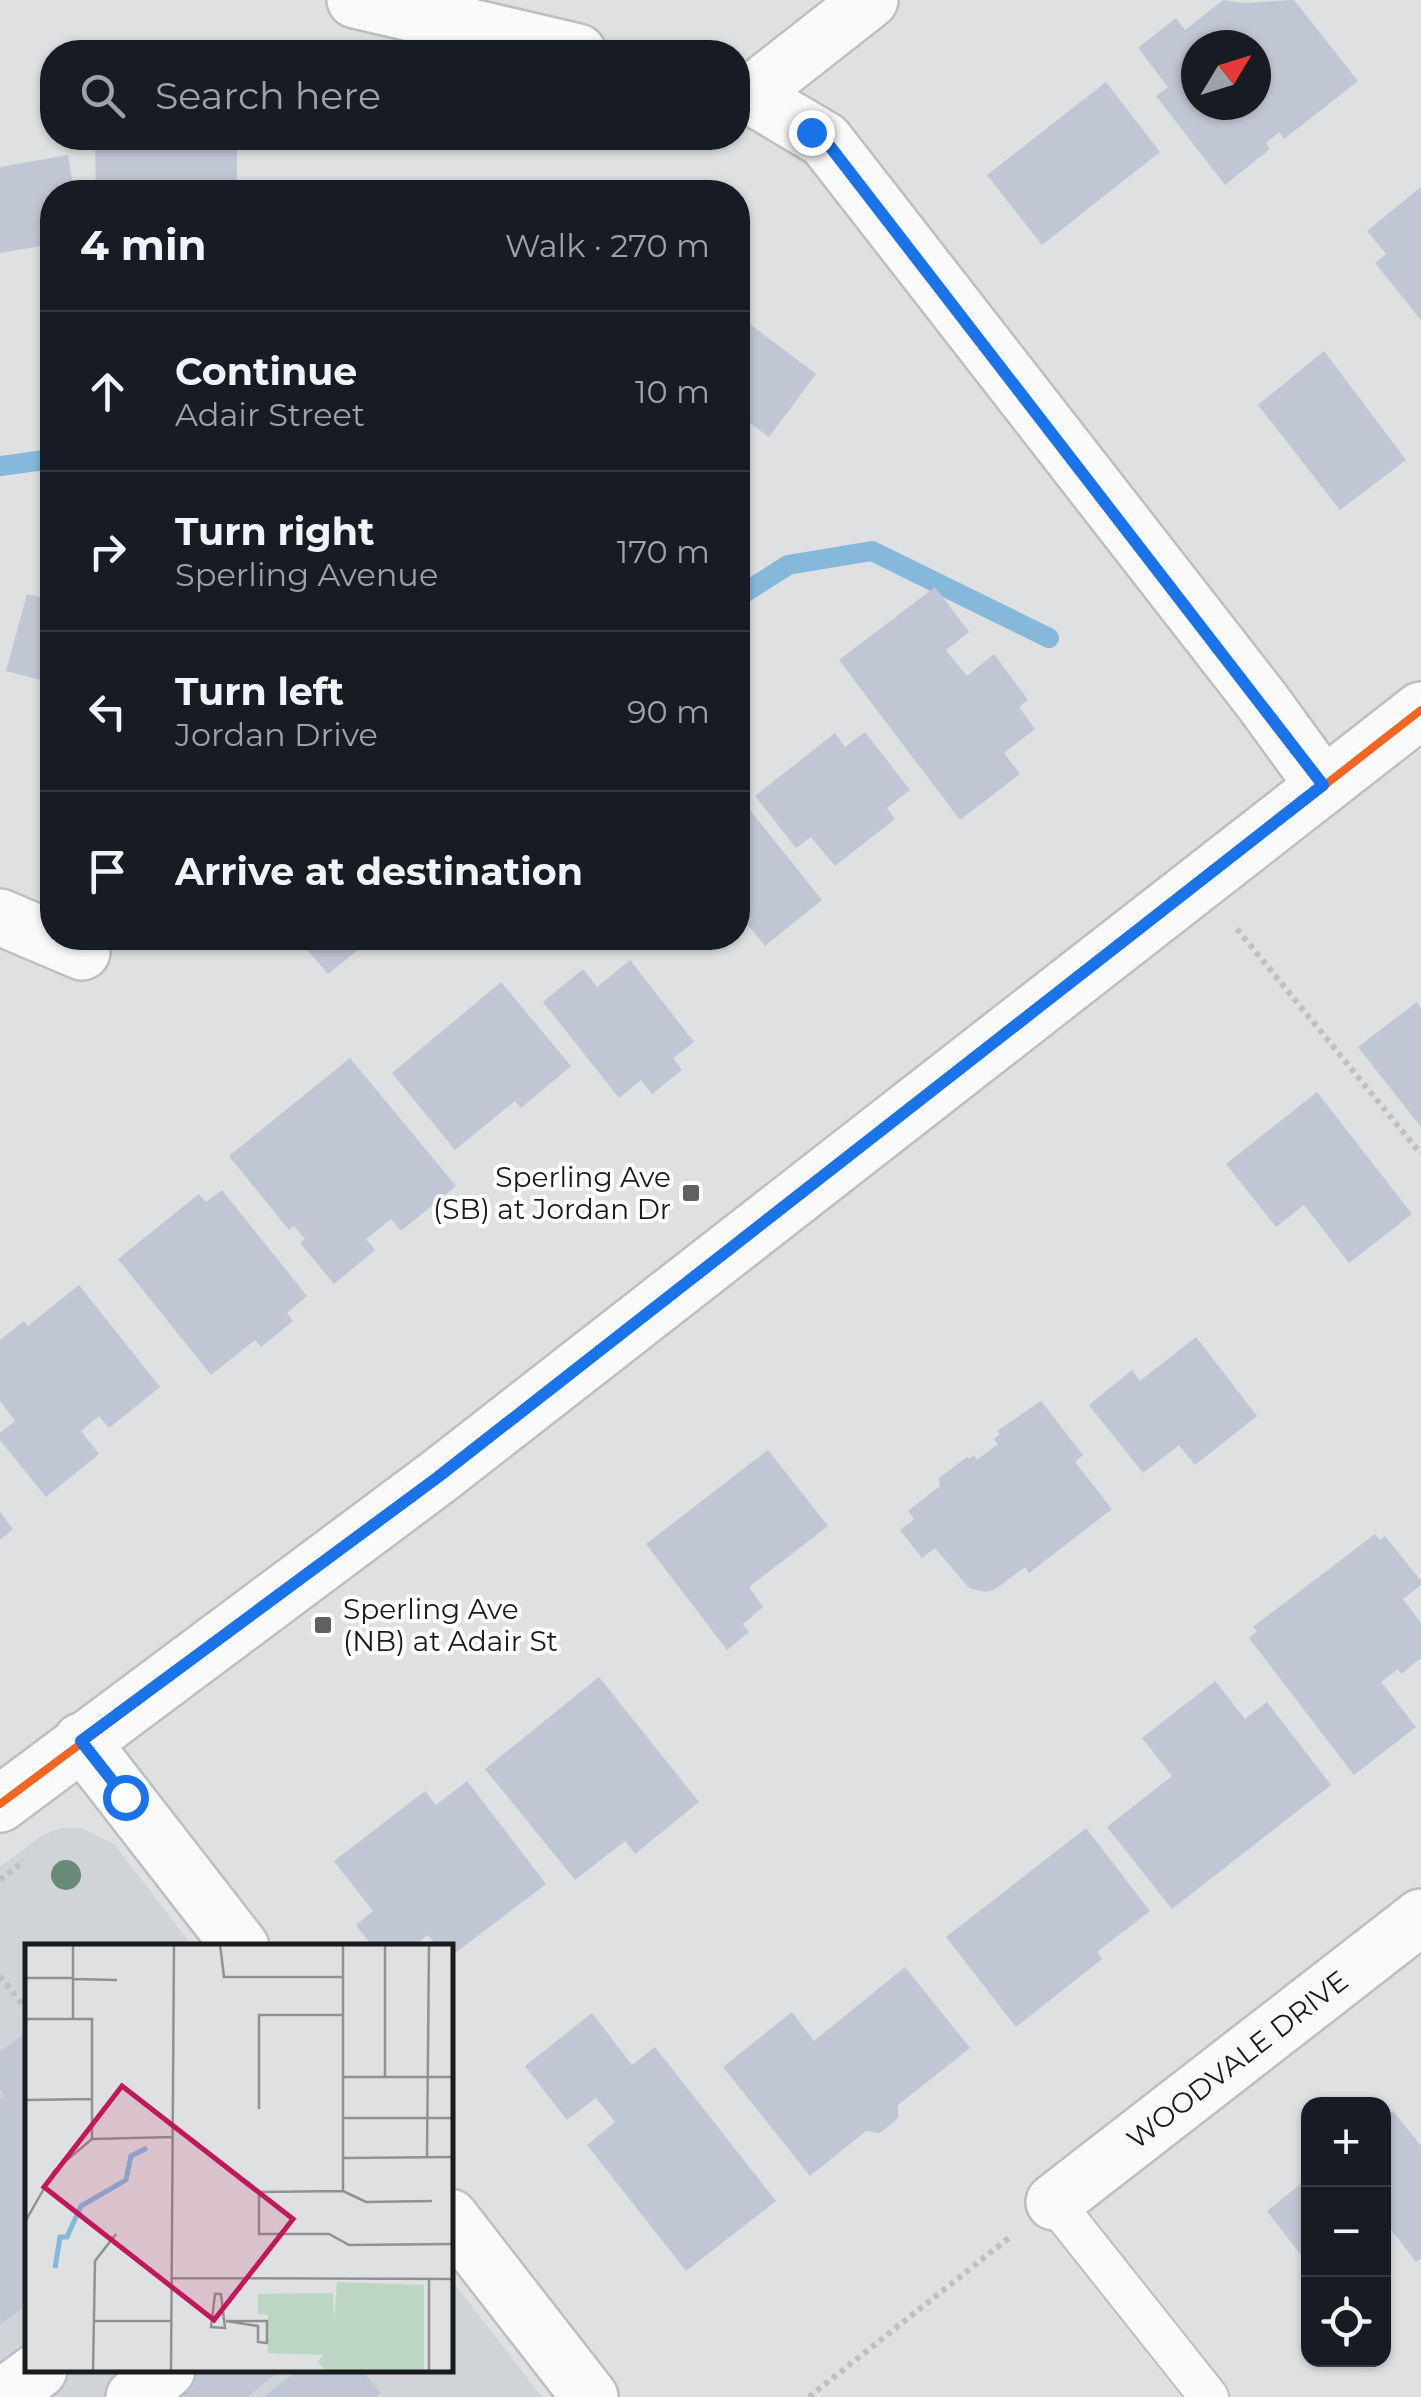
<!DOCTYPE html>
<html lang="en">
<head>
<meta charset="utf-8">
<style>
	:root { --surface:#171b24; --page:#20242c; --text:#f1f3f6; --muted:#9ea1a6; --line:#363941 }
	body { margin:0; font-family:Montserrat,sans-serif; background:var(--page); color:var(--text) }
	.controls { position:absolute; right:30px; bottom:30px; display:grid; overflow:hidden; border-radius:20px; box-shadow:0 2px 8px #0004 }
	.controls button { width:90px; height:90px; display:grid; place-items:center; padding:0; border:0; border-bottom:2px solid var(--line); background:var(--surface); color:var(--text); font:50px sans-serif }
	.compass { position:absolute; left:1181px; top:30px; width:90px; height:90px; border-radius:50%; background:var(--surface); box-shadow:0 2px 8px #0004; rotate:52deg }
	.stop { position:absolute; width:30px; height:30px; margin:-22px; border:8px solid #1a73e8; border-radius:50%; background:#fff }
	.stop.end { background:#1a73e8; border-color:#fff; box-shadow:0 2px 10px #0008 }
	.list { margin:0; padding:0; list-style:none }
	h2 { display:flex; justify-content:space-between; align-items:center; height:130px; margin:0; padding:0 40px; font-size:42px }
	h2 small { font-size:32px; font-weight:400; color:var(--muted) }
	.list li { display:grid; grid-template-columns:65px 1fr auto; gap:30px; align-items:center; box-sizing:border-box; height:160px; padding:0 40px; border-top:2px solid var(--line) }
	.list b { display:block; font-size:38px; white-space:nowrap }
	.list p { margin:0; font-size:32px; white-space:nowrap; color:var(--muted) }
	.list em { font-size:32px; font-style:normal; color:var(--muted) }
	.icon { flex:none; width:55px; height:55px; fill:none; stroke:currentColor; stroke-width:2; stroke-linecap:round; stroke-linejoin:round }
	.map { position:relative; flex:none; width:1421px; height:2397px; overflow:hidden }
	.search { position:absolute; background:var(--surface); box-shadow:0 2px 8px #0004; left:40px; top:40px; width:710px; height:110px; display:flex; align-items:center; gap:25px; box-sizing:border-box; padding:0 35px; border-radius:40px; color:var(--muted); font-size:38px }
	.panel { position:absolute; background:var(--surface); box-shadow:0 2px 8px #0004; left:40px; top:180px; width:710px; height:770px; border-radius:40px }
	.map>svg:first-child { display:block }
</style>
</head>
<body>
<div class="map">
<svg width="1421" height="2397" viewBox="0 0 1421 2397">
	<rect width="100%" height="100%" fill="#dfe0e1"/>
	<!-- built -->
	<path fill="#d0d3d8" d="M62 1828H81L114 1844 193 1947H28V2370H450V2278L542 2397H0V1867L44 1834Z"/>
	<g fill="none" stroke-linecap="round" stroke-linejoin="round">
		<!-- stream -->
		<g stroke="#85b8db" stroke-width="20">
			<path d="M0 466 52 459"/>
			<path d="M738 597 788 565 872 551 1049 638"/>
		</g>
	</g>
	<!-- building -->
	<g fill="#c0c6d3" fill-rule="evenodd">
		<path d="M1223 0 1244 3 1294 0 1358 81 1284 139 1279 132 1266 143 1270 149 1225 185 1156 96 1168 87 1138 48 1176 18 1185 30ZM1196 45H1256V105H1196Z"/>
		<path d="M1106 82 1160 152 1042 245 987 175Z"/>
		<path d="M237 146V192H96L95 148Z"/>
		<path d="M68 155 74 192H52V244L0 253V167Z"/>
		<path d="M1421 187V320L1375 263 1386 254 1367 231Z"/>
		<path d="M738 315 816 374 769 437 738 414Z"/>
		<path d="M1324 351 1406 460 1340 510 1258 405Z"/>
		<path d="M935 587 969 632 946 650 967 676 994 654 1028 700 1019 707 1035 729 1004 753 1020 774 960 820 839 660Z"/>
		<path d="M27 594 52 600V683L6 671Z"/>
		<path d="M865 732 910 790 887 808 895 819 835 866 811 837 796 848 755 796 835 733 845 747Z"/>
		<path d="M738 795 822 900 765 946 738 913Z"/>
		<path d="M297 938H373L328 974Z"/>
		<path d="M630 960 694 1042 673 1058 682 1070 652 1094 641 1080 619 1098 543 1002 583 969 597 987Z"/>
		<path d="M501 982 571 1066 521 1108 515 1101 455 1150 392 1073Z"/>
		<path d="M1417 1002 1421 1008V1127L1358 1047Z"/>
		<path d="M350 1058 456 1186 401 1231 391 1219 366 1239 375 1250 334 1284 300 1243 305 1239 294 1226 289 1230 229 1156Z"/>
		<path d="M1317 1092 1412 1214 1349 1263 1304 1205 1276 1227 1226 1164Z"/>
		<path d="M222 1190 307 1296 287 1313 293 1321 261 1347 255 1340 211 1375 118 1259 199 1194 206 1202Z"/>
		<path d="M79 1285 160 1387 109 1428 99 1416 81 1431 99 1454 46 1497 0 1440V1433L15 1421 0 1401V1340L24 1321 28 1326Z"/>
		<path d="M1196 1337 1257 1416 1195 1465 1179 1445 1143 1473 1089 1405 1132 1370 1140 1381Z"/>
		<path d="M1041 1401 1083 1455 1075 1462 1112 1509 1029 1573 1025 1567 997 1588 986 1592 969 1588 935 1548 922 1558 900 1530 914 1519 908 1511 940 1486 939 1478 967 1457 969 1459 974 1455 977 1460 998 1444 994 1439 1000 1434 997 1431Z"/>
		<path d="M768 1450 828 1526 749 1587 763 1607 743 1624 749 1632 727 1650 646 1544Z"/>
		<path d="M0 1512 13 1529 0 1540Z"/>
		<path d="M1375 1534 1380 1540 1385 1536 1421 1581V1585L1403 1599 1421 1623V1658L1401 1674 1398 1669 1381 1682 1416 1727 1354 1775 1249 1638 1257 1631 1253 1627Z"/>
		<path d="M599 1677 699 1802 635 1854 625 1841 575 1880 485 1769Z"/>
		<path d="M1215 1681 1245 1719 1267 1702 1331 1785 1172 1909 1107 1827 1172 1776 1142 1738Z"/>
		<path d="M467 1781 546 1884 450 1957V1947H437L428 1935 412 1947H373L356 1925 373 1911 334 1861 425 1791 436 1805Z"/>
		<path d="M1086 1828 1150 1911 1097 1952 1102 1959 1016 2027 946 1937Z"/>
		<path d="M905 1967 970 2048 898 2105V2118L880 2133 866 2131 810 2176 723 2067 792 2012 814 2041Z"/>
		<path d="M592 2013 632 2065 655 2047 776 2201 686 2271 587 2145 615 2122 596 2098 567 2120 525 2066Z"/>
		<path d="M28 2031V2304L0 2325V2100L5 2096 0 2089V2052Z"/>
		<path d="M1393 2111 1421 2146V2258L1416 2262 1384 2220V2118Z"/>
		<path d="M1308 2178V2264L1267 2211Z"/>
		<path d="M167 2370H280L247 2397H134Z"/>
		<path d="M297 2370H362L381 2393 376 2397H264Z"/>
	</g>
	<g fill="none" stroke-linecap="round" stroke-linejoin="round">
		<defs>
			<path id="service" d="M1054 2202 1209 2397"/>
			<g id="pedestrian">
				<path d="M2 2397 39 2370"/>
				<path d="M134 2397 167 2370"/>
			</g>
			<g id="minor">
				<path d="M355 0 578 52"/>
				<path d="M738 92 749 95 825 140 1262 701 1323 785"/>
				<path d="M749 95 870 0"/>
				<path d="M0 917 82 952"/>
				<path d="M81 1741 241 1947"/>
				<path id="s1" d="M1054 2202 1421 1917"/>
				<path d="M450 2217 590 2397"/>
			</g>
			<path id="tertiary" d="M0 1804 438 1477 1421 710"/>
		</defs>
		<!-- service casing -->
		<use href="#service" stroke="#bdbebf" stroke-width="42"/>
		<!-- pedestrian casing -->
		<use href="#pedestrian" stroke="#bdbebf" stroke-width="60"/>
		<!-- minor casing -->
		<use href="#minor" stroke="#bdbebf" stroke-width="60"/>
		<!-- tertiary casing -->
		<use href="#tertiary" stroke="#bdbebf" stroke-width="60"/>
		<!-- path -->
		<g stroke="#bfc0c0" stroke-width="6" stroke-dasharray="5 5" stroke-linecap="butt">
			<path d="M1237 929 1421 1154"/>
			<path d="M0 1880 24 1861"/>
			<path d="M0 1976 28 2012"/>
			<path d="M809 2397 1010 2237"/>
		</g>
		<!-- service -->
		<use href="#service" stroke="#fafafa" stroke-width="38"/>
		<!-- pedestrian -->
		<use href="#pedestrian" stroke="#fafafa" stroke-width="55"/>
		<!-- minor -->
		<use href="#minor" stroke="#fafafa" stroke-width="55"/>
		<!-- tertiary -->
		<use href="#tertiary" stroke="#fafafa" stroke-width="55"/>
		<defs>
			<path id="bus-1" d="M0 1804 438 1477 1421 710"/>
		</defs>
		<!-- bus-1 casing -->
		<use href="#bus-1" stroke="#fff" stroke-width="15"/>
		<!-- bus-1 -->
		<use href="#bus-1" stroke="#f26522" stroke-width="8"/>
	</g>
	<!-- trees -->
	<circle fill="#698a79" cx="66" cy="1875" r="15"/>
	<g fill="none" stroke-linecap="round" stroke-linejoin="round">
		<!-- route -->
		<path stroke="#1a73e8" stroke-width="12" d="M125 1797 81 1741 438 1477 1323 785 825 140 811 132"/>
	</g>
	<!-- markers -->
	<g fill="#5f6061" stroke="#fff" stroke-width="4">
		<rect x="681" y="1183" width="20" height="20" rx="5"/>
		<rect x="313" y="1615" width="20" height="20" rx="5"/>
	</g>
	<g text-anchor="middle" stroke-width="8" stroke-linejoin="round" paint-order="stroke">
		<!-- poi labels -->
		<g font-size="28" fill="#1a1b1c" stroke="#fff" text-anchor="end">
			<text x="671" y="1187">Sperling Ave<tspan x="671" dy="32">(SB) at Jordan Dr</tspan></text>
			<text x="343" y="1619" text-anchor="start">Sperling Ave<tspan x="343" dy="32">(NB) at Adair St</tspan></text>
		</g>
		<!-- street labels -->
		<g font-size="28" fill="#1a1b1c" stroke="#fff">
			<text dy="10" stroke="none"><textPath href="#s1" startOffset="232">WOODVALE DRIVE</textPath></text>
		</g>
	</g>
	<!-- overview -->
	<g transform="translate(25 1944)">
		<rect width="428" height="428" fill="#dfe0e1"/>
		<path d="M312 338 399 341V427H301L293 418 298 411 243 409V371L233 370V350L308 349 309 379Z" fill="#bbd7c4"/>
		<path fill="none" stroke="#85b8db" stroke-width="5" d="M30 324 35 293H42L56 262 101 236 106 212 122 204"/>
		<path fill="none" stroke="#909192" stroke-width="2.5" d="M48 0V74M195 0 199 33H318M318 0V247M0 34H48M48 35 92 36M0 75H67V195M318 133H428M360 133V0M0 156 67 155M234 165V71H318M318 174H428M402 213 404 0M318 214 428 213M407 257 341 258 318 247 234 248V290H304L324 301 428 300M0 278 29 227 67 195 148 193M147 334 428 335M190 350H196L200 384 186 383ZM68 377H146M201 377H242V399L233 398V382ZM68 427 70 317 91 290M146 427 149 0M404 427V335"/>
		<path fill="#c2185b" fill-opacity="0.15" stroke="#c2185b" stroke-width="5" d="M97 142 268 275 189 376 19 243Z"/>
		<rect width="428" height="428" fill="none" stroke="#1a1b1c" stroke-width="5"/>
	</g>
</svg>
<div class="controls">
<button>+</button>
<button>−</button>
<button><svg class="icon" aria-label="locate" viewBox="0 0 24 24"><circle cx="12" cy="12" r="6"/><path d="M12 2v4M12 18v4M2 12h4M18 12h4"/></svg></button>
</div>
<svg class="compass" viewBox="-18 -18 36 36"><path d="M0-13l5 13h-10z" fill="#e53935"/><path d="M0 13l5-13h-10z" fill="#9ea1a6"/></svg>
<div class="stop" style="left:125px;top:1797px"></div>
<div class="stop end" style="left:811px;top:132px"></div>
<div class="search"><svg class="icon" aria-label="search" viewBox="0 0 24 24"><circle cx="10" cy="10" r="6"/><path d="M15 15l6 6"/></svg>Search here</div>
<section class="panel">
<h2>4 min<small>Walk · 270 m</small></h2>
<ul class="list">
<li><svg class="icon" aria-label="ahead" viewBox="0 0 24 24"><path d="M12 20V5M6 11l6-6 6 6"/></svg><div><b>Continue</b><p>Adair Street</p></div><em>10 m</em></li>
<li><svg class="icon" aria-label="right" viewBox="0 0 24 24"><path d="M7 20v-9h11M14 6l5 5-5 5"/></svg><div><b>Turn right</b><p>Sperling Avenue</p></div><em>170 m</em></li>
<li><svg class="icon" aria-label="left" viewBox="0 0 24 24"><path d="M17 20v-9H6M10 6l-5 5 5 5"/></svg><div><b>Turn left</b><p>Jordan Drive</p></div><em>90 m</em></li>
<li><svg class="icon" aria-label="arrive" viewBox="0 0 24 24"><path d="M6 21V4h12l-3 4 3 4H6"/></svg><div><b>Arrive at destination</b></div></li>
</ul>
</section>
</div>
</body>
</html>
